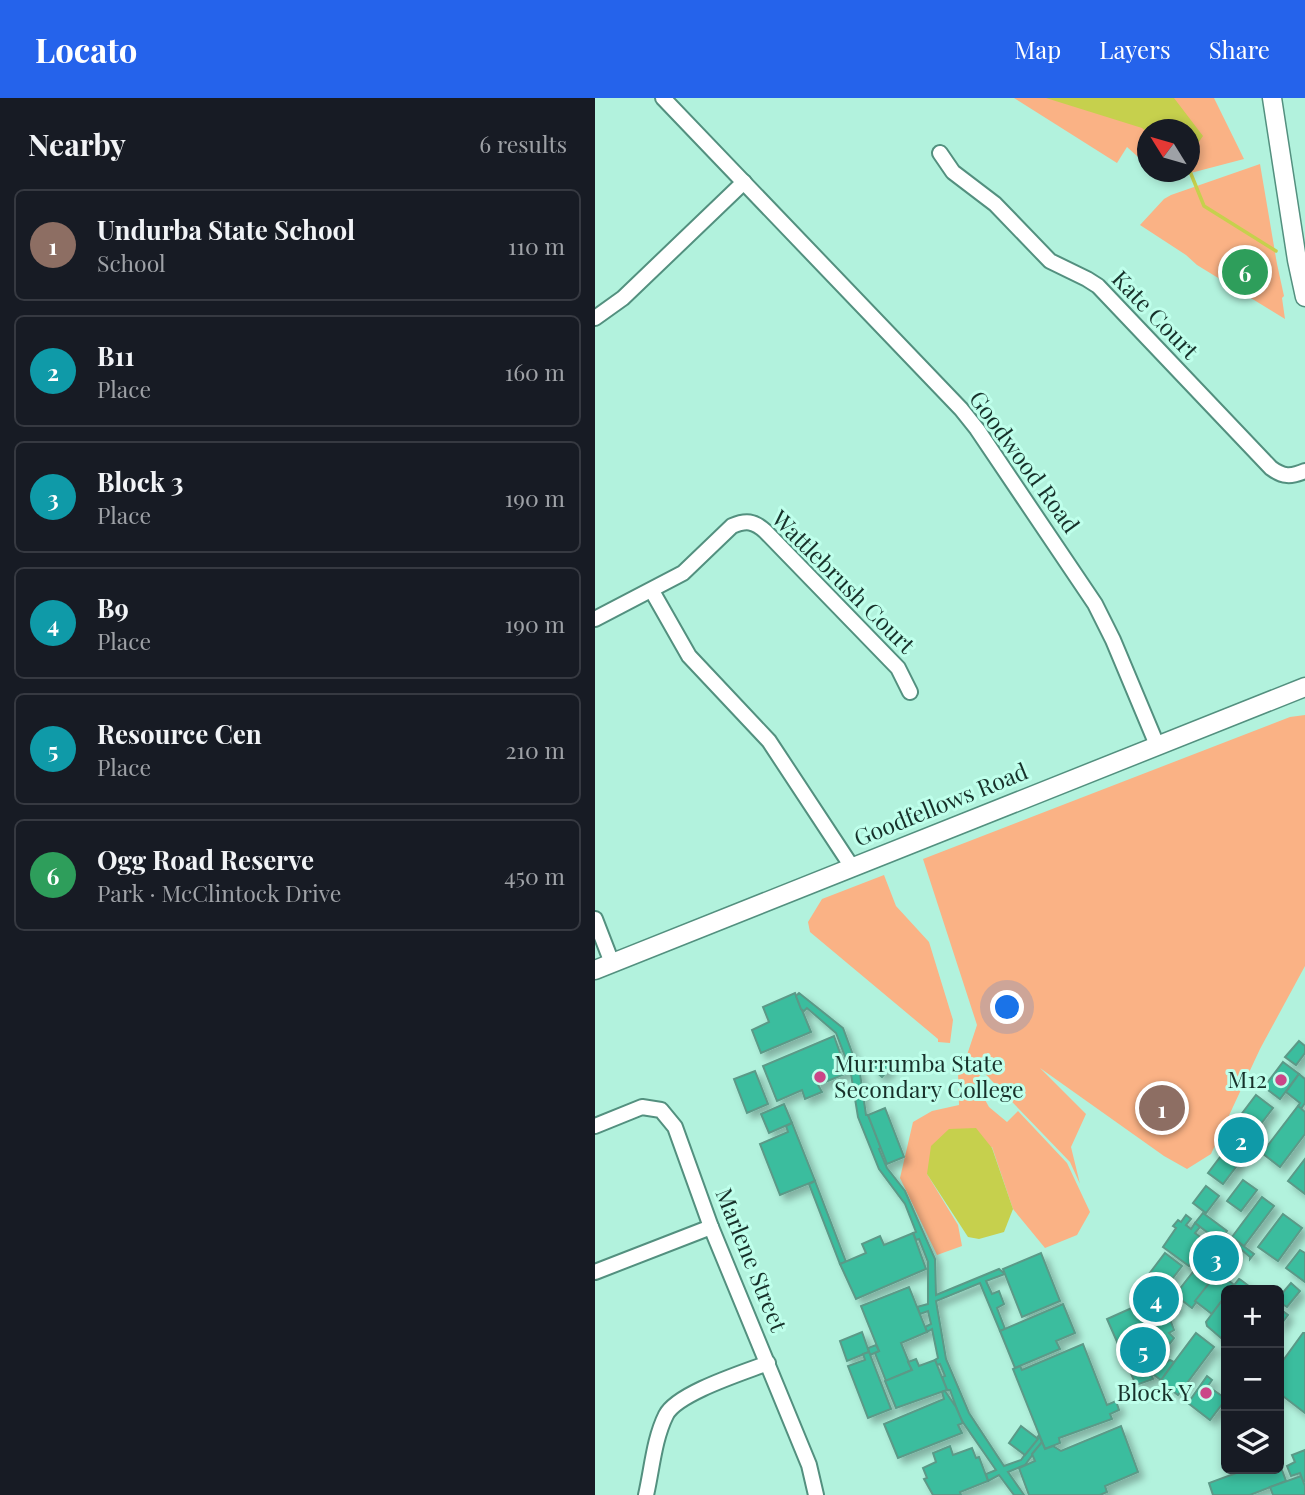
<!DOCTYPE html>
<html lang="en">
<head>
<meta charset="utf-8">
<style>
	:root { --surface:#171b24; --page:#20242c; --text:#f1f3f6; --muted:#9ea1a6; --line:#363941; --accent:#2563eb }
	body { margin:0; font-family:"Playfair Display",serif; background:var(--page); color:var(--text) }
	.controls { position:absolute; right:21px; bottom:21px; display:grid; overflow:hidden; border-radius:10px; box-shadow:0 4px 10px #0003 }
	.controls button { width:63px; height:63px; display:grid; place-items:center; padding:0; border:0; border-bottom:2px solid var(--line); background:var(--surface); color:var(--text); font:35px sans-serif }
	.compass { position:absolute; left:542px; top:21px; width:63px; height:63px; border-radius:50%; background:var(--surface); box-shadow:0 4px 10px #0003; rotate:307deg }
	.you { position:absolute; left:413px; top:910px; width:24px; height:24px; margin:-18px; border:5px solid #fff; border-radius:50%; background:#1a73e8; box-shadow:0 0 0 10px #1a73e833 }
	.badge { display:grid; place-items:center; width:46px; height:46px; border-radius:50%; background:var(--accent); color:#fff; font-size:23px; font-weight:700 }
	.pin { position:absolute; translate:-50% -50%; border:4px solid #fff; box-shadow:0 2px 7px #0006 }
	.list { margin:0; padding:0; list-style:none }
	h2 { display:flex; justify-content:space-between; align-items:center; height:91px; margin:0; padding:0 28px; font-size:30px }
	h2 small { font-size:23px; font-weight:400; color:var(--muted) }
	.list li { display:grid; grid-template-columns:46px 1fr auto; gap:21px; align-items:center; box-sizing:border-box; height:112px; margin:0 14px 14px; padding:0 14px; border:2px solid var(--line); border-radius:10px }
	.list b { display:block; font-size:26px; white-space:nowrap }
	.list p { margin:0; font-size:23px; white-space:nowrap; color:var(--muted) }
	.list em { font-size:23px; font-style:normal; color:var(--muted) }
	.icon { flex:none; width:38px; height:38px; fill:none; stroke:currentColor; stroke-width:2; stroke-linecap:round; stroke-linejoin:round }
	.map { position:relative; flex:none; width:710px; height:1397px; overflow:hidden }
	header { display:flex; align-items:center; gap:42px; box-sizing:border-box; height:98px; padding:0 35px; background:var(--accent); color:#fff }
	header strong { font-size:33px }
	nav { display:flex; gap:38px; margin-inline-start:auto; font-size:24px }
	main { display:flex }
	aside { flex:1; background:var(--surface) }
	.map>svg:first-child { display:block }
</style>
</head>
<body>
<header>
<strong>Locato</strong>
<nav><a>Map</a><a>Layers</a><a>Share</a></nav>
</header>
<main>
<aside>
<h2>Nearby<small>6 results</small></h2>
<ul class="list">
<li><span class="badge" style="background:#8d6e63">1</span><div><b>Undurba State School</b><p>School</p></div><em>110 m</em></li>
<li><span class="badge" style="background:#0f9aa8">2</span><div><b>B11</b><p>Place</p></div><em>160 m</em></li>
<li><span class="badge" style="background:#0f9aa8">3</span><div><b>Block 3</b><p>Place</p></div><em>190 m</em></li>
<li><span class="badge" style="background:#0f9aa8">4</span><div><b>B9</b><p>Place</p></div><em>190 m</em></li>
<li><span class="badge" style="background:#0f9aa8">5</span><div><b>Resource Cen</b><p>Place</p></div><em>210 m</em></li>
<li><span class="badge" style="background:#2e9e5b">6</span><div><b>Ogg Road Reserve</b><p>Park · McClintock Drive</p></div><em>450 m</em></li>
</ul>
</aside>
<div class="map">
<svg width="710" height="1397" viewBox="0 0 710 1397">
	<defs>
		<filter id="shadow"><feDropShadow dx="5.5" dy="5.5" stdDeviation="3.5" flood-color="#0004"/></filter>
	</defs>
	<rect width="100%" height="100%" fill="#b2f2dd"/>
	<!-- green -->
	<g fill="#fab285">
		<path d="M419 0H619L649 61 569 82 559 74H594V32H552V67L532 49 522 65Z"/>
		<path d="M665 66 682 166 689 198 687 200 690 221 602 167 591 157 545 127 569 101 576 97Z"/>
		<path d="M710 617V868L665 951 616 1056 592 1071 569 1058 445 970 491 1016 476 1049 485 1086 475 1064 372 957 382 927 328 761 695 619Z"/>
		<path d="M289 777 301 808 334 844 358 922 355 945 343 944V941L215 834 213 824 227 801Z"/>
		<path d="M373 961 387 975 380 984 394 1009 412 1024 423 1013 472 1065 495 1114 482 1137 450 1150 418 1111 397 1049 332 1076 363 1127 367 1148 342 1157 305 1080 318 1024 337 1013 364 1007 363 974Z"/>
	</g>
	<!-- water -->
	<g fill="#c6d04d">
		<path d="M451 0H579L608 38 598 52H595L594 32H552V34L547 30Z"/>
		<path d="M381 1030 397 1050 418 1111 409 1134 384 1141 373 1139 332 1076 336 1048 354 1031Z"/>
	</g>
	<g fill="none" stroke-linecap="round" stroke-linejoin="round">
		<!-- stream -->
		<path stroke="#c6d04d" stroke-width="3.5" d="M594 71 609 108 681 153"/>
	</g>
	<!-- building -->
	<g fill="#3abd9e" stroke="#5b9987" stroke-width="2" filter="url(#shadow)">
		<path d="M200 895 216 934 166 955 157 932 174 924 168 909Z"/>
		<path d="M204 895 248 930 265 976 271 1017H273L286 1050 284 1051 292 1070 310 1093 340 1161 341 1197 404 1171 410 1176 391 1183 397 1196 404 1193 409 1206 402 1210 410 1231 405 1233 385 1185 341 1203 351 1261 374 1315 409 1368 426 1362 444 1337 447 1344 430 1367 413 1374 429 1397H419L404 1377 393 1383 391 1376 401 1372 365 1320 355 1292H352L347 1279 350 1278 345 1266 342 1267 340 1262 343 1260 337 1231 332 1234 330 1229 336 1226 333 1213 325 1216 322 1209 333 1206V1164L324 1141 321 1142 318 1135 321 1134 310 1106 284 1071 263 1019 255 970 251 972 247 962 251 961 241 935 212 910 209 913 206 911 201 898Z"/>
		<path d="M239 938 252 975 223 987 227 994 210 1001 207 992 182 1003 168 968Z"/>
		<path d="M704 943 710 948V955L701 967 690 959Z"/>
		<path d="M287 961 296 969 287 979 278 971Z"/>
		<path d="M688 964 704 976 685 1001 669 989Z"/>
		<path d="M160 973 173 1006 152 1015 139 981Z"/>
		<path d="M704 976 710 981V1005L706 1011 703 1008 705 1005 691 994Z"/>
		<path d="M661 997 678 1010 662 1031 645 1018Z"/>
		<path d="M189 1006 197 1025 174 1035 166 1016Z"/>
		<path d="M703 1008 710 1014V1036L685 1069 667 1055Z"/>
		<path d="M290 1010 309 1059 292 1066 273 1017Z"/>
		<path d="M197 1025 220 1083 185 1097 165 1046 193 1034 191 1028Z"/>
		<path d="M647 1027 660 1037 646 1057 632 1047Z"/>
		<path d="M629 1054 644 1065 628 1086 613 1075Z"/>
		<path d="M710 1061V1096L693 1083Z"/>
		<path d="M648 1082 662 1092 646 1113 632 1103Z"/>
		<path d="M220 1083 251 1164 245 1166 214 1086Z"/>
		<path d="M611 1088 624 1098 611 1115 598 1105Z"/>
		<path d="M667 1099 679 1108 649 1148 637 1139Z"/>
		<path d="M608 1115 632 1133 624 1143 600 1125Z"/>
		<path d="M688 1116 707 1130 683 1163 663 1149Z"/>
		<path d="M591 1117 596 1121 591 1127 596 1131 600 1125 605 1129 600 1135 612 1144 594 1168 568 1149 581 1130 578 1128 583 1122 586 1124Z"/>
		<path d="M318 1135 331 1171 261 1201 245 1166 271 1155 267 1146 285 1138 289 1147Z"/>
		<path d="M631 1135 659 1156 655 1161V1159L629 1137Z"/>
		<path d="M629 1137 644 1148 616 1183 600 1171 617 1148 619 1149Z"/>
		<path d="M705 1152 710 1155V1184L691 1170Z"/>
		<path d="M446 1155 465 1203 427 1219 408 1171Z"/>
		<path d="M570 1155 587 1168 571 1189 554 1176Z"/>
		<path d="M598 1174 614 1186 597 1210 580 1197Z"/>
		<path d="M623 1174 639 1187 635 1192H631V1197L617 1216 600 1203Z"/>
		<path d="M644 1181 646 1182 659 1192H635Z"/>
		<path d="M551 1185 585 1209 556 1217 543 1193Z"/>
		<path d="M696 1185 705 1193 692 1209 684 1204V1199Z"/>
		<path d="M314 1189 332 1234 306 1245 317 1272 291 1283 280 1255 284 1253 266 1208Z"/>
		<path d="M631 1197V1232L626 1240 612 1228 611 1224Z"/>
		<path d="M468 1206 480 1235 461 1243 465 1251 420 1270 405 1233Z"/>
		<path d="M539 1209 552 1220 573 1216 579 1232 574 1235 579 1240 561 1264 565 1267 555 1274 558 1281 541 1287 512 1221Z"/>
		<path d="M684 1210 693 1217 684 1229Z"/>
		<path d="M267 1234 274 1254 252 1263 245 1243Z"/>
		<path d="M601 1235 619 1249 583 1297 565 1283Z"/>
		<path d="M708 1235H710V1315L684 1295V1268Z"/>
		<path d="M488 1246 512 1307 521 1303 524 1312 515 1316 517 1321 464 1340 465 1345 450 1351 418 1271 425 1268 427 1272Z"/>
		<path d="M281 1247 284 1253 275 1257 273 1250Z"/>
		<path d="M274 1254 296 1311 273 1320 253 1268 270 1262 268 1256Z"/>
		<path d="M321 1261 324 1268 340 1262 352 1292 301 1310 290 1283 317 1272 313 1264Z"/>
		<path d="M575 1262 579 1264 566 1282 555 1274Z"/>
		<path d="M612 1278 617 1282 613 1288 631 1301 615 1322 593 1305Z"/>
		<path d="M350 1293 361 1309 368 1325 363 1327 367 1335 303 1360 289 1326 349 1301 347 1294Z"/>
		<path d="M426 1328 443 1341 430 1357 414 1345Z"/>
		<path d="M526 1328 543 1374 510 1388 512 1394 505 1397H434L424 1370 440 1363 437 1356 447 1344 450 1351 458 1348 466 1353Z"/>
		<path d="M355 1348 358 1357 377 1350 381 1360 384 1359 393 1383 365 1394 366 1397H338L329 1381 332 1380 328 1370 341 1364 338 1355Z"/>
		<path d="M710 1352V1383L708 1384 705 1375 696 1378 692 1368 700 1364 697 1357Z"/>
		<path d="M684 1364 691 1383 655 1397H618L614 1385 652 1371H684Z"/>
		<path d="M706 1378 710 1388V1397H678L675 1389Z"/>
	</g>
	<g fill="none" stroke-linecap="round" stroke-linejoin="round">
		<defs>
			<g id="minor">
				<path d="M68 0 366 311 382 331 500 506 518 542 562 647"/>
				<path d="M345 55 358 74 400 106 455 163 492 181 503 188 676 370C688 379 696 379 710 373"/>
				<path d="M0 220 28 200 149 84"/>
				<path d="M57 493 94 558 174 643 257 769"/>
				<path d="M0 521 88 475 137 428C151 422 159 423 170 433L303 570 315 594"/>
				<path d="M0 821 17 865"/>
				<path d="M0 1028 47 1009 66 1012 80 1029 116 1129 214 1367 221 1397"/>
				<path d="M0 1174 116 1129"/>
				<path d="M51 1397C57 1371 59 1341 71 1317 82 1295 150 1274 173 1265"/>
			</g>
			<g id="tertiary">
				<path d="M677 0 702 162 710 199"/>
				<path d="M0 872 710 589"/>
			</g>
		</defs>
		<!-- minor casing -->
		<use href="#minor" stroke="#53907f" stroke-width="18"/>
		<!-- tertiary casing -->
		<use href="#tertiary" stroke="#53907f" stroke-width="21"/>
		<!-- minor -->
		<use href="#minor" stroke="#fff" stroke-width="14"/>
		<!-- tertiary -->
		<use href="#tertiary" stroke="#fff" stroke-width="18"/>
	</g>
	<!-- markers -->
	<g fill="#cb4688" stroke="#bfffeb" stroke-width="2.5">
		<circle cx="225" cy="979" r="7"/>
		<circle cx="686" cy="982" r="7"/>
		<circle cx="611" cy="1295" r="7"/>
	</g>
	<g text-anchor="middle" stroke-width="6" stroke-linejoin="round" paint-order="stroke">
		<!-- street labels -->
		<g font-size="23" fill="#17312a" stroke="#bfffeb">
			<text transform="translate(560 217) rotate(46)" y="8">Kate Court</text>
			<text transform="translate(429 364) rotate(54)" y="8">Goodwood Road</text>
			<text transform="translate(248 484) rotate(45)" y="8">Wattlebrush Court</text>
			<text transform="translate(346 707) rotate(-22)" y="8">Goodfellows Road</text>
			<text transform="translate(156 1162) rotate(68)" y="8">Marlene Street</text>
		</g>
		<!-- poi labels -->
		<g font-size="23" fill="#17312a" stroke="#bfffeb" text-anchor="end">
			<text x="239" y="974" text-anchor="start">Murrumba State<tspan x="239" dy="26">Secondary College</tspan></text>
			<text x="672" y="990">M12</text>
			<text x="597" y="1303">Block Y</text>
		</g>
	</g>
</svg>
<div class="controls">
<button>+</button>
<button>−</button>
<button><svg class="icon" aria-label="layers" viewBox="0 0 24 24"><path d="M12 4l9 5-9 5-9-5zM3 14l9 5 9-5"/></svg></button>
</div>
<svg class="compass" viewBox="-18 -18 36 36"><path d="M0-13l5 13h-10z" fill="#e53935"/><path d="M0 13l5-13h-10z" fill="#9ea1a6"/></svg>
<div class="you"></div>
<div class="pin badge" style="left:567px;top:1010px;background:#8d6e63">1</div>
<div class="pin badge" style="left:646px;top:1042px;background:#0f9aa8">2</div>
<div class="pin badge" style="left:621px;top:1160px;background:#0f9aa8">3</div>
<div class="pin badge" style="left:561px;top:1201px;background:#0f9aa8">4</div>
<div class="pin badge" style="left:548px;top:1252px;background:#0f9aa8">5</div>
<div class="pin badge" style="left:650px;top:174px;background:#2e9e5b">6</div>
</div>
</main>
</body>
</html>
